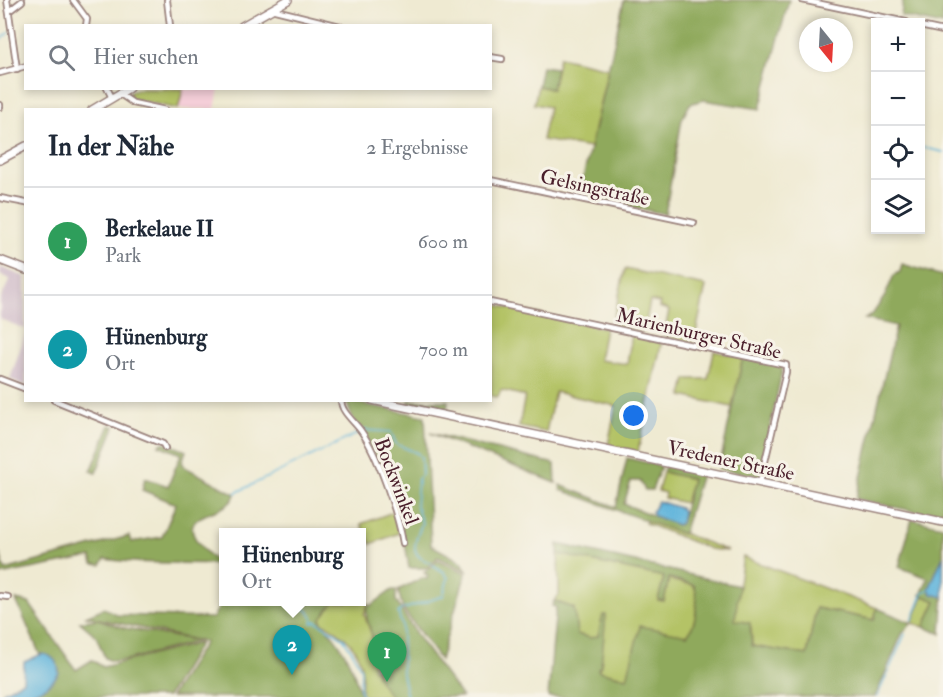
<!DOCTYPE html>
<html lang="de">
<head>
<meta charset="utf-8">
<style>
	:root { --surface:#fff; --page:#f6f6f7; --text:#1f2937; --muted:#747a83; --line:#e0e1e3; --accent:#1f6fb2 }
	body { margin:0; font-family:"IM FELL Double Pica",serif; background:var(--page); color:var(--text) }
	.controls { position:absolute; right:18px; top:18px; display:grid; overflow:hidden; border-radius:0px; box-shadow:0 3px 9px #0003 }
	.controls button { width:54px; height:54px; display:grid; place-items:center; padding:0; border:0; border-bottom:2px solid var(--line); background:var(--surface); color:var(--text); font:30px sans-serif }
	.compass { position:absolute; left:799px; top:18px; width:54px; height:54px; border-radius:50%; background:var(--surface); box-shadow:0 3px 9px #0003; rotate:162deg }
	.you { position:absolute; left:634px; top:416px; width:21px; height:21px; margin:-15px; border:4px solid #fff; border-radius:50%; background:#1a73e8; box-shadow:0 0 0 9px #1a73e833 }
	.badge { display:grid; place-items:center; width:39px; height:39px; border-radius:50%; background:var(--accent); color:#fff; font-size:20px; font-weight:700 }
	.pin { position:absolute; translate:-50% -50px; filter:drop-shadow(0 2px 3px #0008) }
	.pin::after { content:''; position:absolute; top:32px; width:21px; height:18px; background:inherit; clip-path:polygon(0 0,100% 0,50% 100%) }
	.popup { position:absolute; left:219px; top:528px; width:147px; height:78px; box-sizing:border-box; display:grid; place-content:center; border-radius:0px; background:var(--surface); filter:drop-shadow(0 2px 4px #0005); font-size:20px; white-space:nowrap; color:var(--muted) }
	.popup b { font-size:22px; color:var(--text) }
	.popup::after { content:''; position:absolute; left:50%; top:100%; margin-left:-12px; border:12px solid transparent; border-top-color:var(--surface) }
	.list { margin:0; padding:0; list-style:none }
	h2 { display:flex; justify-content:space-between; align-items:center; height:78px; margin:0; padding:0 24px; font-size:26px }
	h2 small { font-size:20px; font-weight:400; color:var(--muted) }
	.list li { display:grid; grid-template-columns:39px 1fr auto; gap:18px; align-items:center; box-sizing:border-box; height:108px; padding:0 24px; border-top:2px solid var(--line) }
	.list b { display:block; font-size:22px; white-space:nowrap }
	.list p { margin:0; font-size:20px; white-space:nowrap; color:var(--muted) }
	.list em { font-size:20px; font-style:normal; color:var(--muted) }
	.icon { flex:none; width:33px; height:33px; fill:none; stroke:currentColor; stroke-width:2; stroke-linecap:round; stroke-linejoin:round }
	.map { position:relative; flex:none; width:943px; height:697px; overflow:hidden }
	.search { position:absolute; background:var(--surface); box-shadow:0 3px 9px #0003; left:24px; top:24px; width:468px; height:66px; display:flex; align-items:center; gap:15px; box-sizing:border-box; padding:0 21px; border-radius:0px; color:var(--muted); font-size:22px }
	.panel { position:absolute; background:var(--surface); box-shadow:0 3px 9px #0003; left:24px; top:108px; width:468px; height:294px; border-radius:0px }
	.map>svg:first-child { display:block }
</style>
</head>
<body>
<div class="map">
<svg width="943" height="697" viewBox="0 0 943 697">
	<rect width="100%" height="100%" fill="#f7f3e8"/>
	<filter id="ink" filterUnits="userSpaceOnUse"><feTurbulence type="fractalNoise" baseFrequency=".0167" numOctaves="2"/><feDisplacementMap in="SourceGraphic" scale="12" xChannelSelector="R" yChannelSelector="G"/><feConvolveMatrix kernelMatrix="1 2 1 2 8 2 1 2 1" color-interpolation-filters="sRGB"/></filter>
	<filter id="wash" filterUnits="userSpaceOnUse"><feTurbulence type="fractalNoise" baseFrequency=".008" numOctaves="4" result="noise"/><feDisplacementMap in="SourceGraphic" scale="24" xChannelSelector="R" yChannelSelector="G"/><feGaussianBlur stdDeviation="1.35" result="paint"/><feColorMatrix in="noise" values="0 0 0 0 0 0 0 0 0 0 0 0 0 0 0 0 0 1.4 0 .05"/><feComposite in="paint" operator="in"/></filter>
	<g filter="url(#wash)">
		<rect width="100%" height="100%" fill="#efead2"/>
		<!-- built -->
		<path fill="#f5cfd9" d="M183 89H219L215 109H178Z"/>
		<!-- industrial -->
		<g fill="#d1bdcb">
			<path d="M0 267 25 277V329L0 319V300L10 279 0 275Z"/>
			<path d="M25 334 26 386H25L10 379Z"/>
		</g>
		<!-- green -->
		<g fill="#b4c366" stroke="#7f7148" stroke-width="1.5">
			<path d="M559 57 608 68 590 148 542 140 549 107 534 104 538 86 552 89Z"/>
			<path d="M136 89H183L178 109 129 98 130 92Z"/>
			<path d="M625 269 706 286 694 342 664 336 669 310 659 307 660 303 650 301 644 331 612 325Z"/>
			<path d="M491 304 605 328 599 360 627 364 632 334 662 340 638 452 608 445 616 406 555 392 546 432 519 427 525 396 501 390 498 397 491 396Z"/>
			<path d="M714 351 743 357 732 407 682 396 686 379H708Z"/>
			<path d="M663 472 692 479 685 503 664 498 665 493 658 491Z"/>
			<path d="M393 512 399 533 371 544 361 524Z"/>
			<path d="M647 519 728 551 710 549 645 523Z"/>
			<path d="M558 554 664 577 658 600 664 601 669 577 673 581 694 585C699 599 697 624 687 635H681L627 678 599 671 603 616 598 636 590 638 577 634 574 608 554 601 559 595Z"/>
			<path d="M743 557 877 608 874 620 816 608 807 655 752 646 751 627 735 620 734 616Z"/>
			<path d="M923 596 936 600 924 627 912 623Z"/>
			<path d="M361 599 368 604 364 614 372 636 373 669 423 697 362 696C360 689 363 681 362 672 360 647 342 633 321 622L320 618 334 602H361Z"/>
		</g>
		<!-- forest -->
		<g fill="#8fa95b" stroke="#6c6443" stroke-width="1.5">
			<path d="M624 0H789L760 109 703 100 690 104 682 119 665 214 579 196Z"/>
			<path d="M903 0H943V25L901 16Z"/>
			<path d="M542 66 556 68 552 89 538 86Z"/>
			<path d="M902 264 943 276V517L856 499 896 326 865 319 872 315 885 296 894 275 900 272Z"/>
			<path d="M743 357 783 366 760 476 719 469Z"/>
			<path d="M347 401 425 416 431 545 462 562 467 571 438 557 427 568H409C404 530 391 488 374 453 366 437 349 419 347 401Z"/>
			<path d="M409 401H448L447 411 408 403Z"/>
			<path d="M110 425 115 427 96 473 91 471Z"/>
			<path d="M430 433 555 464 556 483Z"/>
			<path d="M164 442 186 451 182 462 185 467 235 494C231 519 161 508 209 555 212 559 216 560 220 564 181 562 143 565 105 559L101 565 93 564 91 557 0 575V554L5 570 129 536 131 542 162 537 176 504 142 490 145 478 168 486 181 454 159 445Z"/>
			<path d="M627 458 661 466 652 490H645L640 481H631L624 504 677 525 681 523 692 479 663 472 665 466 701 474 683 534 561 490 560 485 616 507Z"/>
			<path d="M912 519 943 526V556L930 586 943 597 941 634 924 627 936 601 921 595 928 578 899 567Z"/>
			<path d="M558 544 739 586 735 620 750 623 752 646 807 655 816 608 874 620 877 608 912 623 902 634 875 697H674L658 693 656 697H548L556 607 552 606 554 601 574 608 577 634 590 638 598 636 603 615H606L601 666 598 668 599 671 627 678 640 626 687 635C697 624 699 598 694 585L669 578 664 601 658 600 664 577 558 554Z"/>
			<path d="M438 560 466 573 440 660 403 609 398 590 422 578 427 579 428 575 424 573Z"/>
			<path d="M392 590H396V601L418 637 462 697H392C370 674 377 663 372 636 369 623 364 617 368 604L370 606Z"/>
			<path d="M223 599V602H334L321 618V622C343 644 354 668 361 697H170L205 642 86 616 104 608 118 615 213 618Z"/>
			<path d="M16 600 29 603 76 670 92 660 103 667 200 643 167 697H25L53 680 59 670 40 655Z"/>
			<path d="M97 619 125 628 199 641 126 660 111 661 105 658 96 636 80 622Z"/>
		</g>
		<!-- water -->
		<g fill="#5eb4db" stroke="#546a83" stroke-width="1.5">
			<path d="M658 501 680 508 683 512 681 523 677 525 654 516 652 511Z"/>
			<path d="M943 556V597L932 594 929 589Z"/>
			<path d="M42 654C53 655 58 662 59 673 47 693 21 697 0 697L3 692 23 681 24 662Z"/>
		</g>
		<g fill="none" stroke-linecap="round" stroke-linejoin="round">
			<!-- stream -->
			<g stroke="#5eb4db" stroke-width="1.5">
				<path d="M0 40 10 32"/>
				<path d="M920 147 943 152"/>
				<path d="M363 430 391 432 396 444 417 453 421 457 422 475 418 479 416 506 422 523C415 543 407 555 431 563"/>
				<path d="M235 493 359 433"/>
				<path d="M221 564 223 566"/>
				<path d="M289 602 307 610 313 618 312 623 316 621 343 638 353 653 361 669 360 692 363 697"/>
				<path d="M402 609 398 613 402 625V674L407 697"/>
				<path d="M404 609 443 596 448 578 444 572 433 565"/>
				<path d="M912 621 923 593 929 589"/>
				<path d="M877 697 905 634"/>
			</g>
		</g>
	</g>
	<g filter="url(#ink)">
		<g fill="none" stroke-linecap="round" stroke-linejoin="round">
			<defs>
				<g id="street">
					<path d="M7 0 17 69"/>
					<path d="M73 0 87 19 86 26"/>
					<path d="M167 0 170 26"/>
					<path d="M802 0 906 22"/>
					<path d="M271 9 340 26"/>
					<path d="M9 11 22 1"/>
					<path d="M920 26 943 31"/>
					<path d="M490 57 502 59"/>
					<path d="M0 73 26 66"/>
					<path d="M107 88 112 98"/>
					<path d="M120 94 133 103 165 110"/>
					<path d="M0 105V107"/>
					<path d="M490 180 694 223"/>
					<path d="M0 198 26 203"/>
					<path d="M490 302 786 365V372L760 483"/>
					<path d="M0 379 26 389"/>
					<path d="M54 400 163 444 165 448"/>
					<path d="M341 400C341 412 354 421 361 431 378 455 398 514 403 543"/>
					<path d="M0 596 8 597"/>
				</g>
				<g id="secondary">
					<path d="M242 26 288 0"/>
					<path d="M92 110 129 88"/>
					<path d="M0 160 26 146"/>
					<path d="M0 260 26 270"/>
					<path d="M372 400 943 522"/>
				</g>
			</defs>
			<!-- street casing -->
			<use href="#street" stroke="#9c847e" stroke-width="8"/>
			<!-- secondary casing -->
			<use href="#secondary" stroke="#9c847e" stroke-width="10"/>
			<!-- street -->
			<use href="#street" stroke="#fff" stroke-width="4.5"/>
			<!-- secondary -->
			<use href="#secondary" stroke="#fff" stroke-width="7"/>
		</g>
	</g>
	<g text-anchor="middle" stroke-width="6" stroke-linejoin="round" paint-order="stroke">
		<!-- street labels -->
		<g font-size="20" fill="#4a1f2b" stroke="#f7f3e8">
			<text transform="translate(595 187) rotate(12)" y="7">Gelsingstraße</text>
			<text transform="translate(699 333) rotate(13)" y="7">Marienburger Straße</text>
			<text transform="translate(731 460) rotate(12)" y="7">Vredener Straße</text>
			<text transform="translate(397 481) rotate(69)" y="7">Bockwinkel</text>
		</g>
	</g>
</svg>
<div class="controls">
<button>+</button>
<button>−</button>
<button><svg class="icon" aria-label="locate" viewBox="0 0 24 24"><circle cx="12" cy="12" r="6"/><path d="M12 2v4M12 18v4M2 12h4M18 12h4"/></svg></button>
<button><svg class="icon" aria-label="layers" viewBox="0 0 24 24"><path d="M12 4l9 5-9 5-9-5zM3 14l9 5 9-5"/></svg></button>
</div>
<svg class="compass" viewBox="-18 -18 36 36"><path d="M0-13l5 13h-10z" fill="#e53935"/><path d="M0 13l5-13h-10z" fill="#747a83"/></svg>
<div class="you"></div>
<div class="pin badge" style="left:387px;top:682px;background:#2e9e5b">1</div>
<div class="pin badge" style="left:292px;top:675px;background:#0f9aa8">2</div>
<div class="popup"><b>Hünenburg</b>Ort</div>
<div class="search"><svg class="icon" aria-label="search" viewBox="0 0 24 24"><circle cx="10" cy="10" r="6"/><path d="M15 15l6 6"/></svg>Hier suchen</div>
<section class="panel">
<h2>In der Nähe<small>2 Ergebnisse</small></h2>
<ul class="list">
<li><span class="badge" style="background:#2e9e5b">1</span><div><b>Berkelaue II</b><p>Park</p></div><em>600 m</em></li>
<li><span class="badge" style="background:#0f9aa8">2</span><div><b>Hünenburg</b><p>Ort</p></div><em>700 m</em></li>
</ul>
</section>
</div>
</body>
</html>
